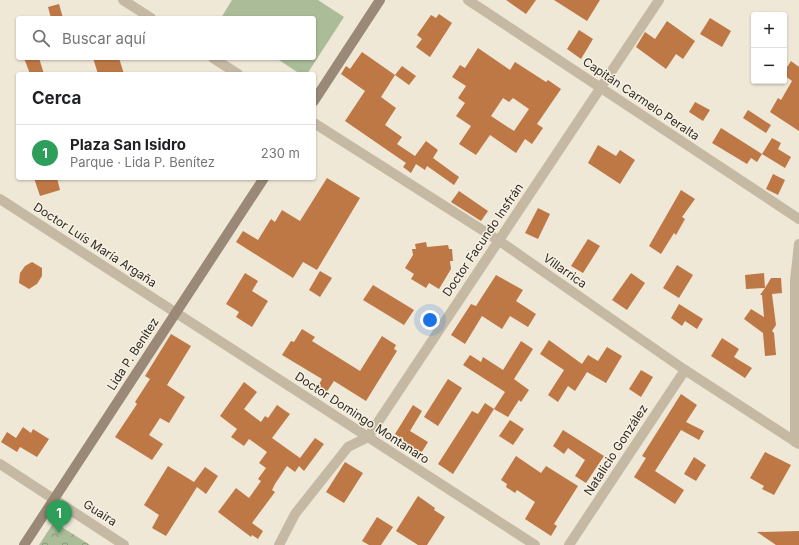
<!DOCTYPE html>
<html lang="es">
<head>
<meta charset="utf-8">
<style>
	:root { --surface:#fff; --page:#f2f2f2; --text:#202124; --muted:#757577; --line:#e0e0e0; --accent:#0b8043 }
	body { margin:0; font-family:Inter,sans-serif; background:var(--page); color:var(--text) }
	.controls { position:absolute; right:12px; top:12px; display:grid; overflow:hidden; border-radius:4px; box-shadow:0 1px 3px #0004 }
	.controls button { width:36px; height:36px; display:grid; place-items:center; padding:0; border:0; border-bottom:1px solid var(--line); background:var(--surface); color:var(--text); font:20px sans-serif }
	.you { position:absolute; left:430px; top:320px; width:14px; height:14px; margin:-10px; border:3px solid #fff; border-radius:50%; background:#1a73e8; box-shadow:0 0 0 6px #1a73e833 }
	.badge { display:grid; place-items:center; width:26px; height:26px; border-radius:50%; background:var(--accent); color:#fff; font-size:13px; font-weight:700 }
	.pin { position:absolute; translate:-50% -33px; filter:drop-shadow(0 1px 2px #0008) }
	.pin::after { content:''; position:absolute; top:21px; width:14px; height:12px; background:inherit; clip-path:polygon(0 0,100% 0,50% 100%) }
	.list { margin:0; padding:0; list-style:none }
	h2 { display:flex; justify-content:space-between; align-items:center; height:52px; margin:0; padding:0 16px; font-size:17px }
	h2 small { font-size:13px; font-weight:400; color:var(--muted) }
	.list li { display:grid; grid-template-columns:26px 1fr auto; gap:12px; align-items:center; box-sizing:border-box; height:56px; padding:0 16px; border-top:1px solid var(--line) }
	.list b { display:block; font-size:15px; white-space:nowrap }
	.list p { margin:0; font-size:13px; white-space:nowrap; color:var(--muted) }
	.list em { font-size:13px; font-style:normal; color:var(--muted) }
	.icon { flex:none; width:22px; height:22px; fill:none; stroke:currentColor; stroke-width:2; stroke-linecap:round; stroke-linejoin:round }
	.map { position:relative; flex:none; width:799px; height:545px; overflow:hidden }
	.search { position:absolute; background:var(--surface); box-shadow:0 1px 3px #0004; left:16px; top:16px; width:300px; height:44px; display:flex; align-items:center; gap:10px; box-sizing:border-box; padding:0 14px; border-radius:4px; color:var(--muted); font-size:15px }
	.panel { position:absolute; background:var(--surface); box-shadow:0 1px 3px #0004; left:16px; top:72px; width:300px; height:108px; border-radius:4px }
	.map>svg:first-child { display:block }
</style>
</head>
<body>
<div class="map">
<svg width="799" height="545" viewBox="0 0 799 545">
	<defs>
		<pattern id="park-crowns" width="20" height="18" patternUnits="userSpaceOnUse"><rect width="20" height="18" fill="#aabc98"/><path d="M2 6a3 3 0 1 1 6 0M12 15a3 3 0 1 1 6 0" fill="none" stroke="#8b997c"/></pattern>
	</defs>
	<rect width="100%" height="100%" fill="#efe8d7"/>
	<!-- park -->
	<path fill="url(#park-crowns)" d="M54 522 90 545H39Z"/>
	<!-- pitch -->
	<path fill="#aabc98" d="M232 0H318L344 17 307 74H300L276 58H314V18H221Z"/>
	<!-- building -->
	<g fill="#be7846" fill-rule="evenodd">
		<path d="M506 0H536L526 14Z"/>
		<path d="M554 0H600L587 21Z"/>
		<path d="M59 4 63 18H51L48 7Z"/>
		<path d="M439 14 452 23 430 57 416 47 422 39 417 35 431 15 436 18Z"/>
		<path d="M710 18 731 31 722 47 700 34Z"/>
		<path d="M667 21 695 41 683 59 676 54 666 69 636 47 645 32 655 39Z"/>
		<path d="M579 30 593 39 581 59 567 49Z"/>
		<path d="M478 48 510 70 515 62 546 82 548 80 561 89 537 124 543 128 532 144 525 139 516 153 490 135 476 155 459 144 471 126 456 116 465 103 458 98 466 86 452 77 460 65 465 68ZM503 98 509 102 513 98 529 109 514 131 491 116Z"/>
		<path d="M362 52 395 75 381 97 396 108 385 125 402 137 397 144 415 156 426 141 438 150 433 158 459 177 454 185 427 166 425 170 416 164 411 173 403 167 406 163 345 121 365 91 341 74 346 66 350 69Z"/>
		<path d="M24 58H39L44 74H30Z"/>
		<path d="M93 58H119L124 74H98Z"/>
		<path d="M791 61 799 67V131L770 112 778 98 781 100 792 81 784 75V72Z"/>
		<path d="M402 66 416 76 409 85 395 75Z"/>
		<path d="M695 102 710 110 703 121 689 112Z"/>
		<path d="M748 110 771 125 766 133 743 118Z"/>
		<path d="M721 128 762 154 757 162 751 158 747 164 712 143Z"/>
		<path d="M772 138 781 143 778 149 791 157 785 168 762 154Z"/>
		<path d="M598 145 616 156 620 150 635 160 620 184 588 163Z"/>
		<path d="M773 174 785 180 778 195 766 189Z"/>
		<path d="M34 178H57L60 190 40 196Z"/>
		<path d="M327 178 360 198 317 270 303 262 293 278 236 242 243 231 258 240 271 219 275 222 282 210 300 221Z"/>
		<path d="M681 190 695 199 682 217 685 219 676 235 674 233 661 254 649 246Z"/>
		<path d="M459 191 488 211 481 221 451 202Z"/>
		<path d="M538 208 550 214 538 239 525 233Z"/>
		<path d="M588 239 600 246 583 273 571 266Z"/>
		<path d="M426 242 427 247 448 245 449 249H452L453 261H450L451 269 439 289 429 283 426 288 411 279 414 274 405 268 413 255 412 249H416L415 244Z"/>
		<path d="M32 262 42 268V276L37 284 29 289 19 283 20 273 25 266Z"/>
		<path d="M677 265 693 275 679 298 663 288Z"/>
		<path d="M320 271 332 278 320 297 309 290Z"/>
		<path d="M245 273 258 281 252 291 268 301 252 327 236 317 239 312 226 304Z"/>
		<path d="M631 273 645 283 627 310 612 300Z"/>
		<path d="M764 273 765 288 771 278H781L782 293 772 294 776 325 772 331 774 333 776 355 765 356 763 333 744 319 751 309 764 317 762 295H760L765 288 746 289 745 275Z"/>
		<path d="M496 275 523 290 516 301 536 314 528 327 510 316 502 329 482 316 465 344 451 335 471 304 476 306Z"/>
		<path d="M373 285 414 310 404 325 363 300Z"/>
		<path d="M679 304 703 319 697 329 685 321 682 326 671 318Z"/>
		<path d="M302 329 315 337 312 341 360 371 382 336 396 345 394 349 397 351 366 401 334 381 326 393 317 388 322 379 282 355 291 341 294 342Z"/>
		<path d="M171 334 191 346 167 385 185 397 169 423 160 418 149 435 163 444 152 460 115 437 137 404 135 402 150 379 145 376Z"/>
		<path d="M722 338 739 349 734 357 752 368 745 378 711 356Z"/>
		<path d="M549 340 582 364 588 355 598 361 607 347 622 356 606 383 587 372 575 391 568 386 558 402 548 395 564 370 540 354Z"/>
		<path d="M521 341 533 349 514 379 529 390 521 402 519 400 508 417 494 409 505 392 463 365 470 355 481 362 483 357 503 370Z"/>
		<path d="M641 370 653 377 641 397 629 389Z"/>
		<path d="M448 379 462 388 438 426 424 417Z"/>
		<path d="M244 382 257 392 244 409 261 422 265 416 268 418 277 405 290 414 272 438 300 458 315 438 324 444 304 471 299 466 295 472 287 466 275 484 272 490 275 492 252 523 263 531 258 539 252 535 251 537 218 512 236 488 249 498 261 481 258 479 266 468 259 463 267 452 249 439 244 446 231 437 237 429 220 416Z"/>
		<path d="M681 394 697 405 686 422 704 431 699 440 681 430 655 471 684 490 675 504 634 477 646 458 642 456Z"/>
		<path d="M485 403 494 409 453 474 438 464 472 411 478 414Z"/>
		<path d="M413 405 422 411 410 431 428 442 420 455 402 443 404 440 395 434Z"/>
		<path d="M510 420 524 429 513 445 499 436Z"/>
		<path d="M23 427 31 433 33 429 49 439 37 457 20 447 17 452 1 442 7 432 16 438Z"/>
		<path d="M563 430 604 456 586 483 575 476 585 460 568 448 564 454 553 446Z"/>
		<path d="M765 452 791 465 774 495 762 489 764 486 750 478Z"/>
		<path d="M516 456 541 473 546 466 578 486 554 524 557 526 551 536 525 519 535 502 517 490 515 493 506 487 507 484 501 480Z"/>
		<path d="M694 457 706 465 696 481 684 474Z"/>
		<path d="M345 462 363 473 344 503 326 492Z"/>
		<path d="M168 466 194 482 205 467 218 476 206 494 197 487 166 536 152 528 159 515 144 505Z"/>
		<path d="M418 496 435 508 434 510 445 517 427 545H418L396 531Z"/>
		<path d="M377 517 393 527 381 545H369L362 541Z"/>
		<path d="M799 531V545H776L757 532Z"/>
	</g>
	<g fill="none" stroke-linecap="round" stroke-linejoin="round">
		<!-- street -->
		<g stroke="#c5b9a4" stroke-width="10">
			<path d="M123 0 151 18"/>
			<path d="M468 0 799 219"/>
			<path d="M213 58 238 74"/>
			<path d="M314 123 498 240 685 370 799 444"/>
			<path d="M0 199 535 545"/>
			<path d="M795 442V280L799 244"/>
			<path d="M0 464 124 545"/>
			<path d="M279 545 295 514 348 447 368 437 659 0"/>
			<path d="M569 545 685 370"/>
		</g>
		<!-- secondary -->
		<g stroke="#998976" stroke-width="10">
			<path d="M314 101 380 0"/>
			<path d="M24 545 264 178"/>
		</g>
	</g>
	<g text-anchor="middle" stroke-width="3" stroke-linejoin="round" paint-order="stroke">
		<!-- street labels -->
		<g font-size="12" fill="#312b25" stroke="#f7f1e3">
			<text transform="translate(641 99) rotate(34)" y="4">Capitán Carmelo Peralta</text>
			<text transform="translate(483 240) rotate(-56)" y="4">Doctor Facundo Insfrán</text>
			<text transform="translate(95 245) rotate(33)" y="4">Doctor Luís María Argaña</text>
			<text transform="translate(565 271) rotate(35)" y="4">Villarrica</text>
			<text transform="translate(133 354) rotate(-57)" y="4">Lida P. Benítez</text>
			<text transform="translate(362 418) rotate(33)" y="4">Doctor Domingo Montanaro</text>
			<text transform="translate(616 450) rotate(-57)" y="4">Natalicio González</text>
			<text transform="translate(100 513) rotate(33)" y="4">Guaira</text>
		</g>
	</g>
</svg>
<div class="controls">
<button>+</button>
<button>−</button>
</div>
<div class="you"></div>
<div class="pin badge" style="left:59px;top:533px;background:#2e9e5b">1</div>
<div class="search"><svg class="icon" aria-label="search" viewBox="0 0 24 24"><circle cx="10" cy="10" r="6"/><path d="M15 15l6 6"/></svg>Buscar aquí</div>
<section class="panel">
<h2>Cerca<small></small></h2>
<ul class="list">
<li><span class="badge" style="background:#2e9e5b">1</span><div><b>Plaza San Isidro</b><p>Parque · Lida P. Benítez</p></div><em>230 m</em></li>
</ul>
</section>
</div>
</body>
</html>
